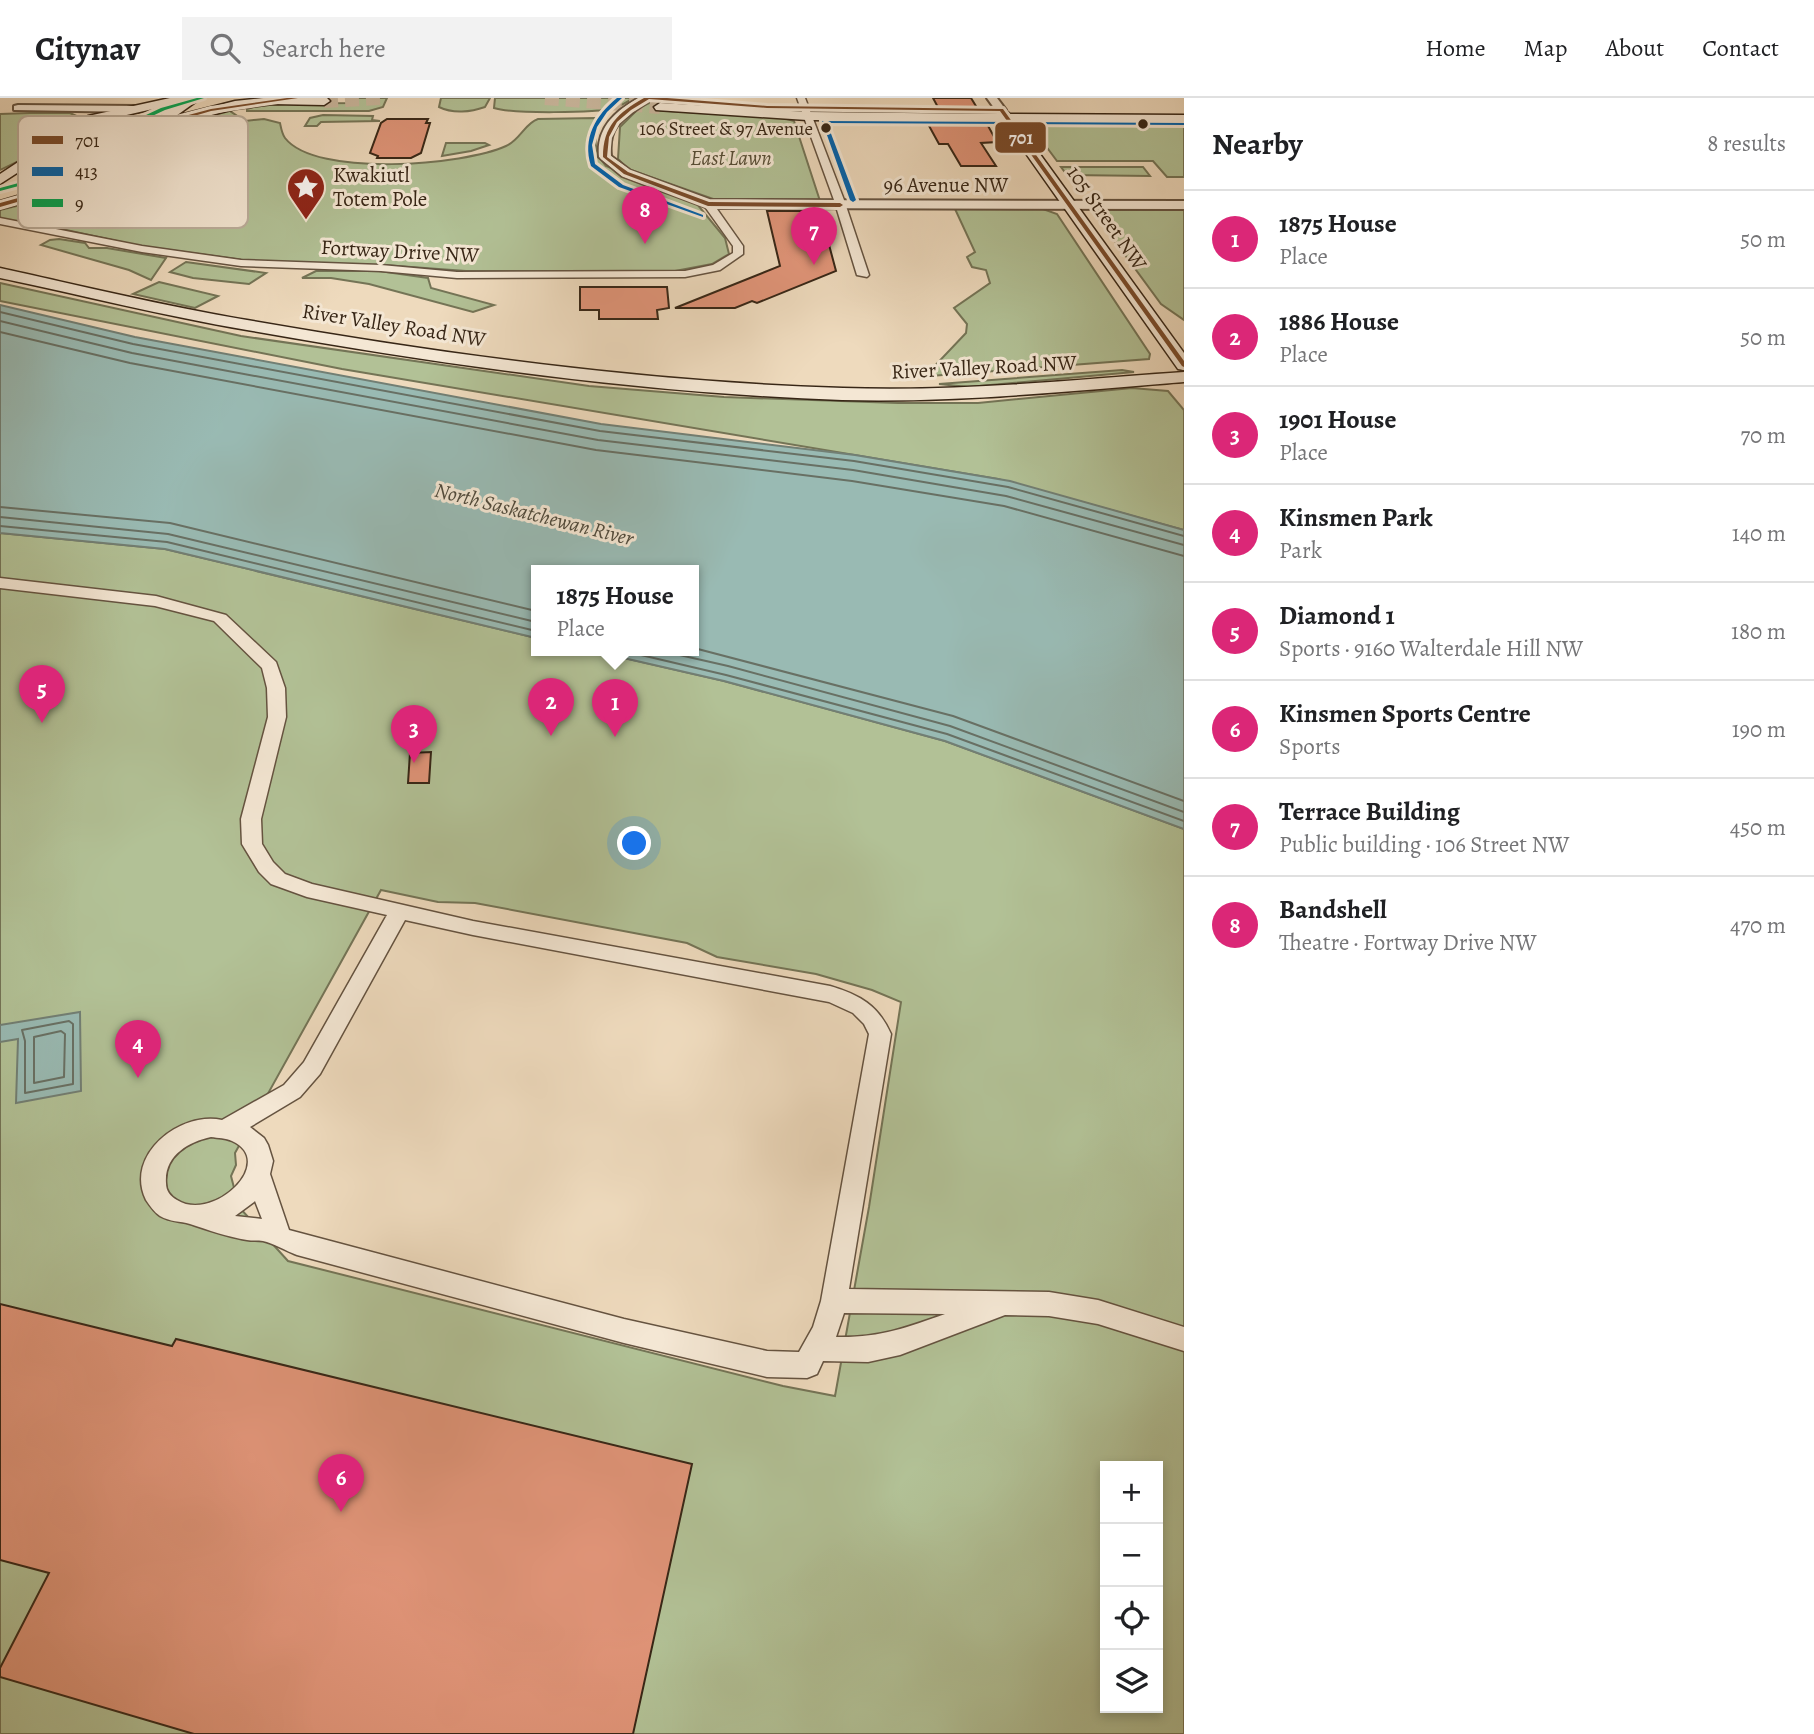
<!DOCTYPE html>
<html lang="en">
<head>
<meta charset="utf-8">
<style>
	:root { --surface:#fff; --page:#f2f2f2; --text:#202124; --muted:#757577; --line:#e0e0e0; --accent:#db2777 }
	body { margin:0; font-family:Alegreya,serif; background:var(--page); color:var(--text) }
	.controls { position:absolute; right:21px; bottom:21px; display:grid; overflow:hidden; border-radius:0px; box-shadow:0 4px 10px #0003 }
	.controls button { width:63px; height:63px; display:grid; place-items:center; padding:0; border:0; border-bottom:2px solid var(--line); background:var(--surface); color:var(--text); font:35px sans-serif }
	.you { position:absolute; left:635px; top:746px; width:24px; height:24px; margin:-18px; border:5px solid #fff; border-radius:50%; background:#1a73e8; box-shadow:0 0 0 10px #1a73e833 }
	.badge { display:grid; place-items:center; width:46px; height:46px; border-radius:50%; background:var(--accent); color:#fff; font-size:23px; font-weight:700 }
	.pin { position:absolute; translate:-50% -58px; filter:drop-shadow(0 2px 4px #0008) }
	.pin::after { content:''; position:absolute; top:37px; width:24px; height:21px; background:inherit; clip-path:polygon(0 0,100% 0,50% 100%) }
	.popup { position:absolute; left:531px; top:467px; width:168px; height:91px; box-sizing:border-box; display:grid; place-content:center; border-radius:0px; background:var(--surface); filter:drop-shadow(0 2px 5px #0005); font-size:23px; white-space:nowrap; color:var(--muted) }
	.popup b { font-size:26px; color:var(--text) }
	.popup::after { content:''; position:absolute; left:50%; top:100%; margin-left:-14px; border:14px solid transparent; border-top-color:var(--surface) }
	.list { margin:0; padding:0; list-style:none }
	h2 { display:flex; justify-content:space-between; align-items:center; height:91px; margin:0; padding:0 28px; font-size:30px }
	h2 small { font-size:23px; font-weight:400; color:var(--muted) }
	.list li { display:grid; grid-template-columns:46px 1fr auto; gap:21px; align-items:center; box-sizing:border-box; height:98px; padding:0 28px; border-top:2px solid var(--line) }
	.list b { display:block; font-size:26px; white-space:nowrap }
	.list p { margin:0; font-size:23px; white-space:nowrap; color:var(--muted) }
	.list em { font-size:23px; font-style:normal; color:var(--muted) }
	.icon { flex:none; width:38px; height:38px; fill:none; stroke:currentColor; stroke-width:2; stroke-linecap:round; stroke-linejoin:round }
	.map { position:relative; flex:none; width:1184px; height:1636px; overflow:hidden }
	header { display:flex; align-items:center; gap:42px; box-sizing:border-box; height:98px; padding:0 35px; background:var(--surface); border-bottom:2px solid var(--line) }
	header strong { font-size:33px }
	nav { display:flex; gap:38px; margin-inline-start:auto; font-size:24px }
	.search { width:490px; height:63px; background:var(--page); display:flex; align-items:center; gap:18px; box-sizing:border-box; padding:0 24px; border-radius:0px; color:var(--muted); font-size:26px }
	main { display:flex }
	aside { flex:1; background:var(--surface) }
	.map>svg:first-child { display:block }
</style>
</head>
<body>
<header>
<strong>Citynav</strong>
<div class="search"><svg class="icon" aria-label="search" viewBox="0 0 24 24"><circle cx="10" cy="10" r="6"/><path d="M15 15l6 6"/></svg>Search here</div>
<nav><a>Home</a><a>Map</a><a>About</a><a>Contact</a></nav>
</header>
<main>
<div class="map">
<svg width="1184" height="1636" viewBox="0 0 1184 1636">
	<rect width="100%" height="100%" fill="#eedabd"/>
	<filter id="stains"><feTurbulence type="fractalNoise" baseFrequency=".00286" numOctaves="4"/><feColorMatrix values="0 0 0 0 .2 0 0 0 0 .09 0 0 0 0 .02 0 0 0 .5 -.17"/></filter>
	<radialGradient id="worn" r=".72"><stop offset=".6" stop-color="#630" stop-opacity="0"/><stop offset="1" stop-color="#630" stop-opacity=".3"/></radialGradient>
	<!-- green -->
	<g fill="#b2c196" stroke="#747456" stroke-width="2" fill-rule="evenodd">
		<path d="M351 0H387L383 9 369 13H247V11L263 6 352 5Z"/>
		<path d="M441 0H490L485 9C471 14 453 16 439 9Z"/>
		<path d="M495 0H634C628 3 621 8 615 10 595 15 512 16 494 10Z"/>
		<path d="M659 0H664L654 12 783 20 794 23 820 103 716 102 628 71 618 61 620 29 639 10Z"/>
		<path d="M238 9 230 13 245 23 264 21 280 25C281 30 282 36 285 40 316 80 465 67 506 48 520 42 525 25 538 21L596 20 599 23C594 41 593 53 606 68L697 106 725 140 729 156 712 166 675 173H466L384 167 266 165 140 148 43 127 0 121V112L57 98 72 91 165 29Z"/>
		<path d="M30 15H70L81 20 19 63 0 72V16Z"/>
		<path d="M323 17 373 18 372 22 380 23 321 24 317 28H305L310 20Z"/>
		<path d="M1028 24H1184V79H1167L1153 63H1057Z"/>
		<path d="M446 45H485L489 47 471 53 442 58Z"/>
		<path d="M1061 69H1143L1150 78 1067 77Z"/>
		<path d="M955 111H1043L1057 116 1150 256 1149 261 930 278 927 276 966 235 967 226 954 210 990 185 986 172 972 169 967 159 975 154Z"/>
		<path d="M1092 112H1184V222L1161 206Z"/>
		<path d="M59 141 85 145 89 150H107L166 160 151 182 129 172 41 147 50 142Z"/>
		<path d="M186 164 266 175 249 186 193 180 170 174Z"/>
		<path d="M316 173H379L428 180 431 190 494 207 473 214 369 186 331 180H302Z"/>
		<path d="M159 184 218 198 195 210 133 196Z"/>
		<path d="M0 185 241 238 589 288 724 299 898 305H978L1132 290 1168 293 1184 312V432L998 381 342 271 0 203Z"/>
		<path d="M1122 272 1134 274 968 289 939 286Z"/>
		<path d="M0 435 165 451 536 540V553H594L724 583 945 643 1184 731V1636H0ZM381 792 438 804 475 805 687 845 717 859 816 876 872 892 901 904 869 1109 835 1298 783 1288 288 1163 239 1109 231 1078 236 1067 235 1055ZM1105 1368H1158V1610H1105Z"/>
	</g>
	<!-- water -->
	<g fill="#99bab3" stroke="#727f74" stroke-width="2">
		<path d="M0 207 135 239 601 326 855 357 1010 383 1184 432V731L945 643 724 583 593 553H694V473H536V540L165 451 0 435Z"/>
		<path d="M80 914 81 993 16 1005 18 941 0 944V927Z"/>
	</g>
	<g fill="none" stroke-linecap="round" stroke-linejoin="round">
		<!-- shore -->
		<g stroke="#687064" stroke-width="2">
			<path d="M0 214 133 246 600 333 854 363 1008 389 1184 438"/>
			<path d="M0 223 132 255 598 342 853 372 1006 398 1184 447"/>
			<path d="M0 234 130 265 596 352 852 383 1004 408 1184 458"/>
			<path d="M0 409 170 425 536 513"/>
			<path d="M0 419 168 436 536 524"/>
			<path d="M0 428 167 444 536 533"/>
			<path d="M694 550 953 618 1184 703"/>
			<path d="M624 553 726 577 947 636 1184 723"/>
			<path d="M662 553 728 568 950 628 1184 714"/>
			<path d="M69 923 73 926V986L25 995V943L22 932Z"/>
			<path d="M61 933 65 936 64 979 34 985V939Z"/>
		</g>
	</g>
	<!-- building -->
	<g fill="#e09478" stroke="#372616" stroke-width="2">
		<path d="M933 0H971L979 13H940Z"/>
		<path d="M387 21H428L426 25H430L421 55 411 60H377L378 58 370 55 381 25Z"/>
		<path d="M928 26H987L997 44 981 45 996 68H961L948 46H939Z"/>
		<path d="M767 113H820L836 173 757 205 752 203 735 210H675L780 168Z"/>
		<path d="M580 189H667L669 210 657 212 658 221H599V212H580Z"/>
		<path d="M431 654 429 685H408L410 655Z"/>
		<path d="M0 1206 172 1248 176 1241 692 1366 633 1636H194L0 1579V1570L49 1475 0 1462Z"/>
	</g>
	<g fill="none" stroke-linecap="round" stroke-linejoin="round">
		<!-- secondary-tunnel -->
		<g stroke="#c9b69c" stroke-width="14" stroke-dasharray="14 7" stroke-linecap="butt">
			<path d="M545 0 660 9"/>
			<path d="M324 3 381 0"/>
		</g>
		<defs>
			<g id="minor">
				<path d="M797 0H805L844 102 869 177 867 179 857 177 834 102Z"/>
				<path d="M704 104H712L743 148V156L720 172 685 179 457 180 381 173 241 168 142 154 0 126V120L142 148 241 162 381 167 457 174 685 173 713 167 733 155V148L703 106Z"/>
				<path d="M0 480 156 498 226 517 276 564 285 590 286 619 261 721 262 746 273 764 285 776 312 786 473 823 830 888C860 897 878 907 891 936L849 1191 1049 1194 1098 1202 1184 1229V1253L1098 1226 1049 1218 1005 1217 900 1257 868 1264 823 1263 817 1276 807 1280 767 1279 624 1245 297 1157C286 1153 273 1145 263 1143 258 1142 252 1143 247 1142 228 1139 208 1132 190 1126 180 1123 170 1124 160 1118 154 1114 150 1108 146 1102 124 1057 180 1013 222 1022L284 987 304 964 387 817 307 799 271 786 259 774 242 746 241 721 268 619 267 590 262 570 214 523 155 508 0 490ZM405 822 473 837 829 904 853 915 864 926 869 936 821 1203 813 1229 799 1254 767 1253 624 1221 289 1132 270 1076 273 1063 268 1047 264 1040 250 1029 300 999 320 976ZM211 1039C218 1040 226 1040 232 1043 278 1064 213 1125 177 1102 170 1098 166 1093 166 1085 164 1058 188 1044 211 1039ZM255 1103 262 1121 235 1118 254 1104ZM844 1215 945 1216C906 1230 878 1240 836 1239Z"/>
			</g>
			<g id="tertiary">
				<path d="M639 0H652C630 19 607 22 611 58L631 73 710 102 1184 103V111L708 110 622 78 599 59C596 30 615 13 639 0Z"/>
				<path d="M987 0H997L1006 12 1005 14H997Z"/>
				<path d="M18 7 138 8 143 11 138 14 14 12V8Z"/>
			</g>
			<g id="secondary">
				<path d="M170 0H201L176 18 235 3 264 0H327L330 3 324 7 273 6 235 11 176 26 170 22 65 93 0 111V103L55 87 179 5 96 24 0 86V76L88 18Z"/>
				<path d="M660 5 807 14 997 16 995 12 1001 8 1010 16 1184 17V25L1016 23 1184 255V272L1178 271 1003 23 807 22 656 12 654 9Z"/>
				<path d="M0 170C82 188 164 208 247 222 443 256 643 284 843 290 957 294 1070 282 1184 274V284C1070 293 957 305 842 302 643 295 443 267 247 232 164 218 82 197 0 180Z"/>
			</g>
		</defs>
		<!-- minor casing -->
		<use href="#minor" stroke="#655340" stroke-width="3"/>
		<!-- tertiary casing -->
		<use href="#tertiary" stroke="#655340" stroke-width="4"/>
		<!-- secondary casing -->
		<use href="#secondary" stroke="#372616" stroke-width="3"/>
		<!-- minor -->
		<use href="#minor" fill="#f4e7d4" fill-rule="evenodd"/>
		<!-- tertiary -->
		<use href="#tertiary" fill="#f4e7d4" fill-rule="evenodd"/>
		<!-- secondary -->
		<use href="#secondary" fill="#f4e7d4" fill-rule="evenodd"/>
		<defs>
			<g id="bus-1">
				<path d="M287 0H298L211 13 170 25 141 39 62 91 0 109V105L58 89 137 37 166 23 211 11Z"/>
				<path d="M644 0H667L767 8 1003 11 1184 263V269L1182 268 1000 13 767 10 649 1 631 12 617 24 609 39 607 59 628 74 709 104 840 105 843 107 840 109 708 108 624 76 603 59C603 28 618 15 644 0Z"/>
			</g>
			<g id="bus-2">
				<path d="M617 0H622L607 14 597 29 592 47 595 66 623 87 703 117V119L619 89 591 68C582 40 596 17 617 0Z"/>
				<path d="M822 23 1184 25V27L827 25 856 102 853 104 850 102Z"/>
			</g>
			<path id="bus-3" d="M197 0H204L165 12 135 26 56 78 0 93V90L52 76 131 24 161 10Z"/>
		</defs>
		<!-- bus-1 casing -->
		<use href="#bus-1" stroke="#f4e7d4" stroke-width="6"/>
		<!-- bus-2 casing -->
		<use href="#bus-2" stroke="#f4e7d4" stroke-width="6"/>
		<!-- bus-3 casing -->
		<use href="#bus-3" stroke="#f4e7d4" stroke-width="6"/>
		<!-- bus-1 -->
		<use href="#bus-1" fill="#7a4b2a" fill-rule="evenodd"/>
		<!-- bus-2 -->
		<use href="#bus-2" fill="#0062ad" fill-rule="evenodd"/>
		<!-- bus-3 -->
		<use href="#bus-3" fill="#00a651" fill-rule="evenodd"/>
	</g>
	<!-- icons -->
	<defs>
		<symbol id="sight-pin" viewBox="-11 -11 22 30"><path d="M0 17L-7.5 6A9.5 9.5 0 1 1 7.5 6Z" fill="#8f2418" stroke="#f4e7d4"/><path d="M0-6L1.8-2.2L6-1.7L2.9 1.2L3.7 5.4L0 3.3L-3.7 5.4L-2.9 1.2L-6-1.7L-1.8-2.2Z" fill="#fff"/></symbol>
	</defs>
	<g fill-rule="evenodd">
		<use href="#sight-pin" x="284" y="67" width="44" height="60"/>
	</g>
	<!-- markers -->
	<g fill="#372616" stroke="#f4e7d4" stroke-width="2.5">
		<circle cx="1143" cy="26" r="6"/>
		<circle cx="826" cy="30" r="6"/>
	</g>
	<g text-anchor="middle" stroke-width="6" stroke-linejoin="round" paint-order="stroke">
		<!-- far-bus labels -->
		<g font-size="19" fill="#372616" stroke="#f4e7d4" text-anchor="end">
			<text x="813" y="37">106 Street &amp; 97 Avenue</text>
		</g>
		<!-- far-park labels -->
		<g font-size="21" font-style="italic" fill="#564d36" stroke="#f4e7d4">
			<text x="731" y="67">East Lawn</text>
		</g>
		<!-- far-poi labels -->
		<g font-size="21" fill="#372616" stroke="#f4e7d4" text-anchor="start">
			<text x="333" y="84">Kwakiutl<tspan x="333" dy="24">Totem Pole</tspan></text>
		</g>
		<!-- far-street labels -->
		<g font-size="21" fill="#372616" stroke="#f4e7d4">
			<text x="946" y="94">96 Avenue NW</text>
			<text transform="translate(1107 120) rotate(55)" y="7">105 Street NW</text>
			<text transform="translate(400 153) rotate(3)" y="7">Fortway Drive NW</text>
			<text transform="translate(394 227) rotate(9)" y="7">River Valley Road NW</text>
			<text transform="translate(984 269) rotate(-3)" y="7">River Valley Road NW</text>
		</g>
		<!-- far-water labels -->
		<g font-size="21" font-style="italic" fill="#504b3d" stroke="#f4e7d4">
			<text transform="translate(534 416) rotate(14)" y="7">North Saskatchewan River</text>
		</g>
	</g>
	<!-- legend -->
	<rect x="18" y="18" width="230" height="112" rx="10" fill="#f4e7d4" stroke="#bbad9b" stroke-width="2"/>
	<rect x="32" y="38" width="31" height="8" fill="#7a4b2a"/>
	<rect x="32" y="69" width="31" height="9" fill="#0062ad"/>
	<rect x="32" y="101" width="31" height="8" fill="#00a651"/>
	<g font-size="19" fill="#372616">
		<text x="75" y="49">701</text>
		<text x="75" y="80">413</text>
		<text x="75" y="112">9</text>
	</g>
	<rect stroke="#f4e7d4" stroke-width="2.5" x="994" y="23" width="53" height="33" rx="7" fill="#7a4b2a"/>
	<g font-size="19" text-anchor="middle" font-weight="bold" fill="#fff">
		<text x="1021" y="46">701</text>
	</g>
	<rect width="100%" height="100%" filter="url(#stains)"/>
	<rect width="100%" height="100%" fill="url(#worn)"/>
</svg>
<div class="controls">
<button>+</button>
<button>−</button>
<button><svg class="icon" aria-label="locate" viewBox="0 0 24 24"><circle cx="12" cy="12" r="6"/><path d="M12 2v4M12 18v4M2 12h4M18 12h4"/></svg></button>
<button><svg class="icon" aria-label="layers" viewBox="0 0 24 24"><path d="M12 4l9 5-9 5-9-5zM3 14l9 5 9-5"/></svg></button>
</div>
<div class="you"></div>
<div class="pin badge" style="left:615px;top:639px">1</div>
<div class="popup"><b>1875 House</b>Place</div>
<div class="pin badge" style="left:551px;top:638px">2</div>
<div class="pin badge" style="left:414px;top:665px">3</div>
<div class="pin badge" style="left:138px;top:980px">4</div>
<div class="pin badge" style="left:42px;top:625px">5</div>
<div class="pin badge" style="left:341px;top:1414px">6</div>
<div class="pin badge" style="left:814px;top:167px">7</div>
<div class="pin badge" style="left:645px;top:146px">8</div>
</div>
<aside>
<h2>Nearby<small>8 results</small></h2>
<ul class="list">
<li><span class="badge">1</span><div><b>1875 House</b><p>Place</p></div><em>50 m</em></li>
<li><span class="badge">2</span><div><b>1886 House</b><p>Place</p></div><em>50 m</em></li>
<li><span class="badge">3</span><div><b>1901 House</b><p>Place</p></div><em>70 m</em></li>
<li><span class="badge">4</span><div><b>Kinsmen Park</b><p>Park</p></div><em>140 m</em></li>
<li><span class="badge">5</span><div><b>Diamond 1</b><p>Sports · 9160 Walterdale Hill NW</p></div><em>180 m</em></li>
<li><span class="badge">6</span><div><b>Kinsmen Sports Centre</b><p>Sports</p></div><em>190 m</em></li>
<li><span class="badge">7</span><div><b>Terrace Building</b><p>Public building · 106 Street NW</p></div><em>450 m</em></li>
<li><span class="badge">8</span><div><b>Bandshell</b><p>Theatre · Fortway Drive NW</p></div><em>470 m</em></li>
</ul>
</aside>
</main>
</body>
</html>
